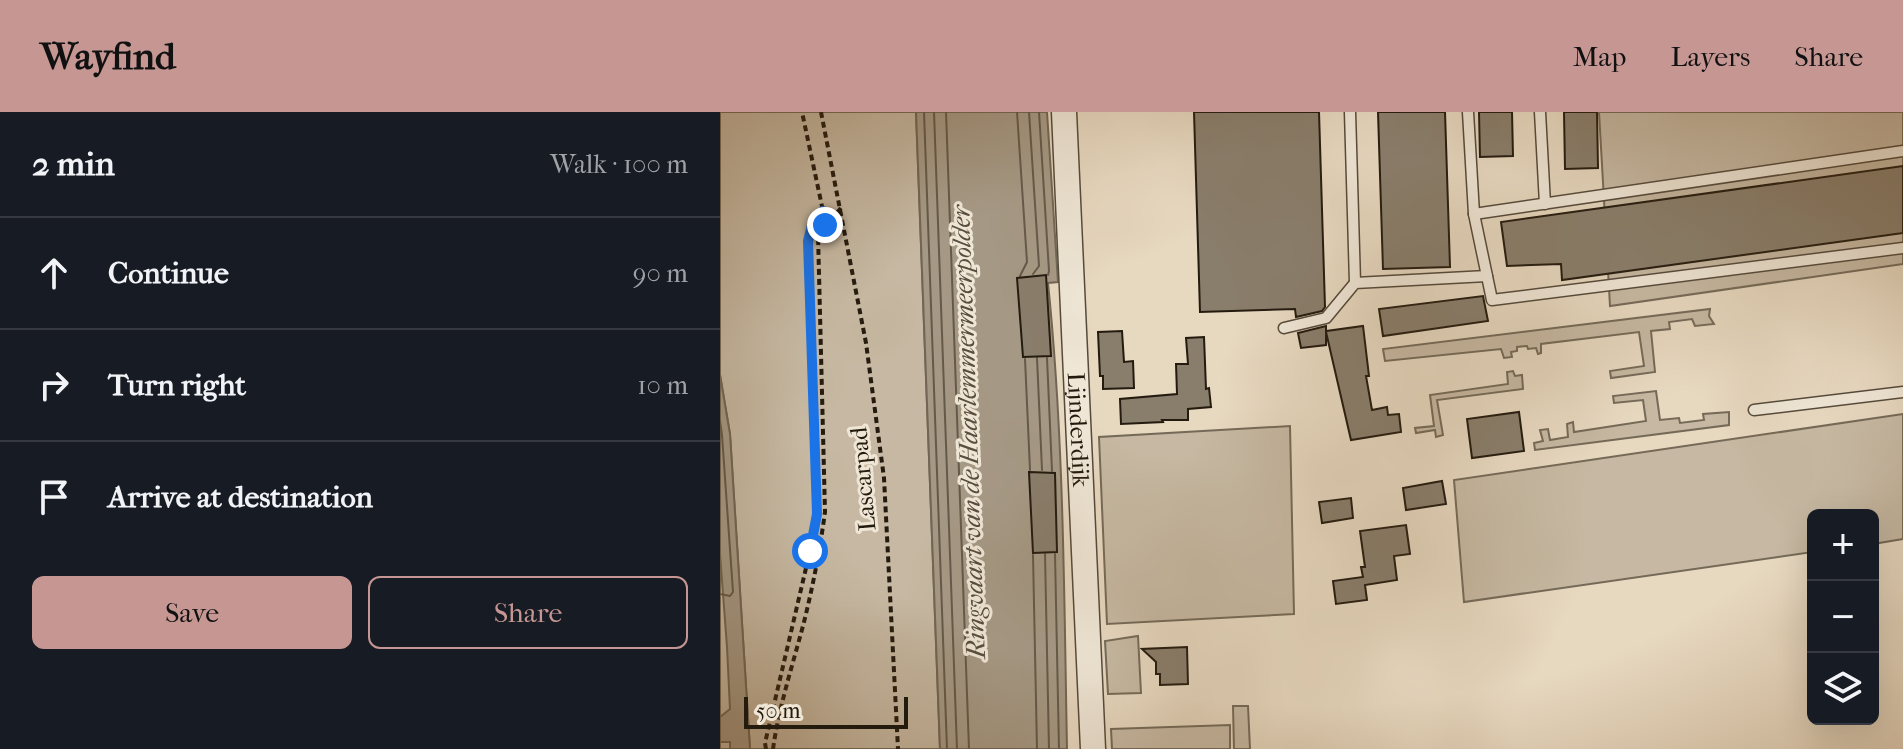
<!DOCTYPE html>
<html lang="en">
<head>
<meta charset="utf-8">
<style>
	:root { --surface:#171b24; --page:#242831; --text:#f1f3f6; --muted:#9ea1a6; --line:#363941; --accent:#c59692 }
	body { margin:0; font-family:"IM FELL French Canon",serif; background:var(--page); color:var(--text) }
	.controls { position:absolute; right:24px; bottom:24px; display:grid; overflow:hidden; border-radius:12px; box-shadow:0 8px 32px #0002 }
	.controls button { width:72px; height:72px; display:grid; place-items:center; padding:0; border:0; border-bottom:2px solid var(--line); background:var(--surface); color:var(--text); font:40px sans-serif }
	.scale { position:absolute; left:24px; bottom:20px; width:164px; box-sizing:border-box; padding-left:8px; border:4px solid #241b0f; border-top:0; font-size:22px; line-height:28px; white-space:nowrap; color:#241b0f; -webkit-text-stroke:6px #efe6d6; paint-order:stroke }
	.stop { position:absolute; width:24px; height:24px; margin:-18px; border:6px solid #1a73e8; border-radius:50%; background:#fff }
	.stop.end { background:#1a73e8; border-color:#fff; box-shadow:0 2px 8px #0008 }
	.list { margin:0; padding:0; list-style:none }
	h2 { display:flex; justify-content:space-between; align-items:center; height:104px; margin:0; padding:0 32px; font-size:34px }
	h2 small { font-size:26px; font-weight:400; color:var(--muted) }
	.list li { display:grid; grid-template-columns:52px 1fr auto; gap:24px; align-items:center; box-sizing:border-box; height:112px; padding:0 32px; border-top:2px solid var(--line) }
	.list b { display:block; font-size:30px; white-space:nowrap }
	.list em { font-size:26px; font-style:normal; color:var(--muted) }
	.actions { display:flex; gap:16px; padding:24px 32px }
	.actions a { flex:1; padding:18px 0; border:2px solid var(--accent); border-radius:12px; text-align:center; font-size:28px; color:var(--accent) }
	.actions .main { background:var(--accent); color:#111 }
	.icon { flex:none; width:44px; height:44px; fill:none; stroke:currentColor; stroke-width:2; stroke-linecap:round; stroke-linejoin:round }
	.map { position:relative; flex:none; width:1183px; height:637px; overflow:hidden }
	header { display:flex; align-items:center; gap:48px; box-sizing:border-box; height:112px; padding:0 40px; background:var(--accent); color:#111 }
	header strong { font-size:38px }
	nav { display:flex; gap:44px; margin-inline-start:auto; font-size:28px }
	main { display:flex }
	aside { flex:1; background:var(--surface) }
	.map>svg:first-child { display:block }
</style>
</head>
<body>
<header>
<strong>Wayfind</strong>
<nav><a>Map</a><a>Layers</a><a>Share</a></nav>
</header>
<main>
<aside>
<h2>2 min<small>Walk · 100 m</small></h2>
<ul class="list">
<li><svg class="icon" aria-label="ahead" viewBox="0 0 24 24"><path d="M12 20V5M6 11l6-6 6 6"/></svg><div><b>Continue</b></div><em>90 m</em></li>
<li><svg class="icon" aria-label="right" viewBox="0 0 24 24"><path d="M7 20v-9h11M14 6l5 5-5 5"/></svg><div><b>Turn right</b></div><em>10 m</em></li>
<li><svg class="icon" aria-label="arrive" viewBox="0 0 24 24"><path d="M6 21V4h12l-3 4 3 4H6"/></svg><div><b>Arrive at destination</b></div></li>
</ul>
<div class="actions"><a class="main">Save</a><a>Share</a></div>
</aside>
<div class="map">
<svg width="1183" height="637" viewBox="0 0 1183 637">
	<rect width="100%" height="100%" fill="#e7d8c0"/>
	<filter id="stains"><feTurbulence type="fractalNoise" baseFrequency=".0025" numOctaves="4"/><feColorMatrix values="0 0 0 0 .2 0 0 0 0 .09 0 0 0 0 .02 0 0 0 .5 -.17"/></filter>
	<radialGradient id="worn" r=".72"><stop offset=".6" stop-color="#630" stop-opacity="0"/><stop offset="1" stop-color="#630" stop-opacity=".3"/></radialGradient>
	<!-- green -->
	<g fill="#c6b8a2" stroke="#756a58" stroke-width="2">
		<path d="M0 0H196L220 637H30L10 322 0 263Z"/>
		<path d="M879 0H1183V152L890 194Z"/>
		<path d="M990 197 989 204 994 212 975 214 972 207 949 210 950 217 931 219 935 260 891 266 890 259 924 254 919 220 821 232V241L818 242 816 236 808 237 807 234 797 235V239L791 240 792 245 784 246 781 237 665 249 663 237Z"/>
		<path d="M793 259 795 264 802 263 803 277 717 288 723 323 716 325 715 318 696 321 695 316 714 314 710 283 788 272 787 260Z"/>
		<path d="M936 279 940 308 959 306 960 311 984 308 983 302 1009 300V313L815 338 814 331 823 329 820 318 828 317 830 328 848 325 847 312 853 310 854 320 926 309 923 288 894 291 893 284Z"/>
		<path d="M1183 302V427L1153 432V403H1093V440L744 490 734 368Z"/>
		<path d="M570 314 574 502 387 512 379 325Z"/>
		<path d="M0 338 19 637H0Z"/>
		<path d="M418 524 421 581 388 582 385 529Z"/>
		<path d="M513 594H528L530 637H514Z"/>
		<path d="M510 613V637H392L391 617Z"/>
	</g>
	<!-- water -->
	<g fill="#a59884" stroke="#716655" stroke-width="2">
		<path d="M196 0H327L338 170 328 171C344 326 344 482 347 637H220Z"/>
		<path d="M0 263 10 322 30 637H10V630H0V605L10 597 7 535 0 442Z"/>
	</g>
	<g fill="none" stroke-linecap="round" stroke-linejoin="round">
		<!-- shore -->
		<g stroke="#645a4a" stroke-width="2">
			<path d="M204 0 227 637"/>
			<path d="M214 0 237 637"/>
			<path d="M226 0 249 637"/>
			<path d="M297 0 307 150 300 164"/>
			<path d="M309 0 319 154 313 162"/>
			<path d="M319 0 329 159 328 163"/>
			<path d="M317 246 322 358"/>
			<path d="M327 246 332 359"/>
			<path d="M305 247 310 358"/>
			<path d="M0 309 2 323 13 480 10 484 0 482"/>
			<path d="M325 442 329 637"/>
			<path d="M335 442 339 637"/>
			<path d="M313 443 317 637"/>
		</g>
	</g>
	<!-- building -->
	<g fill="#897d6b" stroke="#241b0f" stroke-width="2">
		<path d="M474 0H599L605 195 602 199 576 205 575 197 480 200Z"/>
		<path d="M658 0H725L730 155 663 157Z"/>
		<path d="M759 0H792L793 44 760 45Z"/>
		<path d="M844 0H877L878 56 845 57Z"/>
		<path d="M1183 54V121L842 168 841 152 787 154 781 110Z"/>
		<path d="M326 163 331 244 303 245 297 166Z"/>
		<path d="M763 184 768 209 663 224 659 197Z"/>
		<path d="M606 214V219L643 214 649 264H646L652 298 667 295 668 303 679 302 681 320 631 328 606 220V233L581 236 578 221Z"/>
		<path d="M402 219 404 250 413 249 414 276 383 277V264H380L378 220Z"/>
		<path d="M484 225 486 277 489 276 491 295 468 297V308H442L443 310 401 312 400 287 457 282 456 252H468L466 226Z"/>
		<path d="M799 300 804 339 752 346 747 307Z"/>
		<path d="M309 360 335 361 337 440 313 441Z"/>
		<path d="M722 369 726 392 686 398 683 376Z"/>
		<path d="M631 386 633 406 602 411 599 390Z"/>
		<path d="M686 413 690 442 674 444 677 468 645 473 647 488 616 492 613 469 643 465 641 455H645L640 419Z"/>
		<path d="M467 535 468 572 440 573V562H436V550L422 537Z"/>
	</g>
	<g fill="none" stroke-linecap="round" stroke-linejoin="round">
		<defs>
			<g id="service">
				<path d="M630 0 635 171"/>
				<path d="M748 0 754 102"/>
				<path d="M820 0 825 92"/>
				<path d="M1183 39 754 102 772 188 1183 136"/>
				<path d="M564 216 606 206 635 171 767 164"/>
				<path d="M1034 298 1183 280"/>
			</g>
			<g id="tertiary">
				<path id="s1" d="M344 0 373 637"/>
			</g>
		</defs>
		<!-- service casing -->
		<use href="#service" stroke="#554a3b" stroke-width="13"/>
		<!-- tertiary casing -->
		<use href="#tertiary" stroke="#554a3b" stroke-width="27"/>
		<!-- path -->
		<g stroke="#241b0f" stroke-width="4" stroke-dasharray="6 4" stroke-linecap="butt">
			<path d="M101 0 146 231 164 366 178 637"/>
			<path d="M46 637 45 631 90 439 97 402 88 129 92 113 103 99 82 0"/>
			<path d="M53 637C59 594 73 552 84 510 93 474 100 437 105 400L98 122 121 96"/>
		</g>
		<!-- service -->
		<use href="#service" stroke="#efe6d6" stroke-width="10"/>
		<!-- tertiary -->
		<use href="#tertiary" stroke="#efe6d6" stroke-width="24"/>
	</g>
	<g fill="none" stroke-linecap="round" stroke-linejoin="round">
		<!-- route -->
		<path stroke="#1a73e8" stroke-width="10" d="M90 439 97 402 88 129 92 113 103 99 105 113"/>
	</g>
	<g text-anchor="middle" stroke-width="6" stroke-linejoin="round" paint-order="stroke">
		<!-- street labels -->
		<g font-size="24" fill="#241b0f" stroke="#efe6d6">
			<text dy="8" stroke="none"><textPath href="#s1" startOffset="318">Lijnderdijk</textPath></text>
			<text transform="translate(143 367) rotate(-95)" y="8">Lascarpad</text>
		</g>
		<!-- water labels -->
		<g font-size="26" font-style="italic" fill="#584d3e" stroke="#efe6d6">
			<text transform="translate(248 320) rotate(-92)" y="9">Ringvaart van de Haarlemmermeerpolder</text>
		</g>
	</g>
	<rect width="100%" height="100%" filter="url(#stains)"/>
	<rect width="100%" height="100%" fill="url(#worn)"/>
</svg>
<div class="controls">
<button>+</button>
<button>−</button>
<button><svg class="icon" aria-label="layers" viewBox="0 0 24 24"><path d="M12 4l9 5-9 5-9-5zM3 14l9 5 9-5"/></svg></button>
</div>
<div class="scale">50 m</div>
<div class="stop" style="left:90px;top:439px"></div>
<div class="stop end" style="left:105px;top:113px"></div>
</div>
</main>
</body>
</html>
